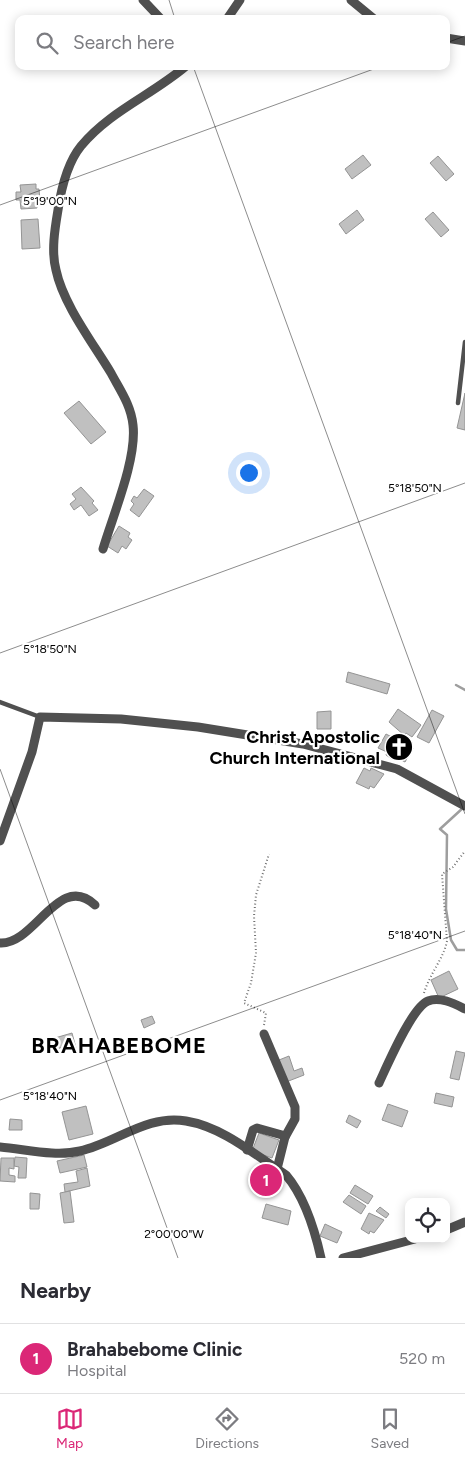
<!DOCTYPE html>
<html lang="en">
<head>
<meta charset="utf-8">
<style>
	:root { --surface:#fff; --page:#f7f7f7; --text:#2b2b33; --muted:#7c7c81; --line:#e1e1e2; --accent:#db2777 }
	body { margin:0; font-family:Figtree,sans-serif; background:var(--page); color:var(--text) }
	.controls { position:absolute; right:15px; bottom:15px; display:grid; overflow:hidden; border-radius:10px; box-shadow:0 2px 12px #0003 }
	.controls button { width:45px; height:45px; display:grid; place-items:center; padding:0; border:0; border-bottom:1px solid var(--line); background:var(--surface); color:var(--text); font:25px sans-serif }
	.you { position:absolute; left:248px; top:472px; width:18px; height:18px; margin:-12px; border:4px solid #fff; border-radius:50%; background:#1a73e8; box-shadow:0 0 0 8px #1a73e833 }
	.badge { display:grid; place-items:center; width:32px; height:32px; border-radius:50%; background:var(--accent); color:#fff; font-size:16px; font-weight:700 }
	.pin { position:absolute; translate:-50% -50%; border:2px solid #fff; box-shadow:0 1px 5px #0006 }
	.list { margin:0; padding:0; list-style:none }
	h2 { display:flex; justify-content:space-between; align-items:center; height:65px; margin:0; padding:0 20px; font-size:21px }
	h2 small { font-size:16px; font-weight:400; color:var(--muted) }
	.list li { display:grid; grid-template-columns:32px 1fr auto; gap:15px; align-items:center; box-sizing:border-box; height:70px; padding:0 20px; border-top:1px solid var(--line) }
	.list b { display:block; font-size:19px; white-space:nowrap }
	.list p { margin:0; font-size:16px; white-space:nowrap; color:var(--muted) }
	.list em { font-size:16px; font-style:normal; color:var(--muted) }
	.icon { flex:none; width:28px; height:28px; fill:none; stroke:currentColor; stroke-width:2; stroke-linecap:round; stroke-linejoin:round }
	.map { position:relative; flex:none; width:465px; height:1258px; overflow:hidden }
	.search { position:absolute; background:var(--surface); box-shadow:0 2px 12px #0003; left:15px; right:15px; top:15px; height:55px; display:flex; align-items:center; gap:12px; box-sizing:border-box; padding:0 18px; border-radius:10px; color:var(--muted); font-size:19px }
	.sheet { height:135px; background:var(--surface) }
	nav { display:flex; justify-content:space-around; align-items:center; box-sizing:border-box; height:70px; border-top:1px solid var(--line); background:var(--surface); font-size:14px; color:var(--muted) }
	nav a { display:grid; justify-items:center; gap:2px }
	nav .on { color:var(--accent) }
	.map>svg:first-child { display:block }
</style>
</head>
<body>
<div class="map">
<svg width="465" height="1258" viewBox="0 0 465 1258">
	<rect width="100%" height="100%" fill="#fff"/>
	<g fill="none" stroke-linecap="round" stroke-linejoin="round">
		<!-- stream -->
		<g stroke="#9e9e9e" stroke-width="2.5">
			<path d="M456 685 465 690"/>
			<path d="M464 807 440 829 447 835 446 909 451 940 457 950H465"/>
		</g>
	</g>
	<!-- building -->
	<g fill="#c0c0c0" stroke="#949494">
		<path d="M363 155 371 165 352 179 345 169Z"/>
		<path d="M438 156 454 174 446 181 430 163Z"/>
		<path d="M36 184V189H39L40 200H37V208L21 209 20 200H16V192H21L20 185Z"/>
		<path d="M357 210 364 220 346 234 339 224Z"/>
		<path d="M433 212 449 230 441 237 425 219Z"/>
		<path d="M38 219 40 248 22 249 21 220Z"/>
		<path d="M465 393V430L457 428Z"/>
		<path d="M79 401 106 432 91 444 64 413Z"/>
		<path d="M81 487 94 501 92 503 98 510 89 516 81 505 74 510 70 504 76 499 72 494Z"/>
		<path d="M144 489 154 496 139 517 130 510 134 504 131 501 134 496 137 498Z"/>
		<path d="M119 526 130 533 128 537 132 540 126 549 122 546 118 553 107 546Z"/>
		<path d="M348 672 390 684 387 694 346 682Z"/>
		<path d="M398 709 421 725 412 737 406 733 405 736 389 722Z"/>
		<path d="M432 710 444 716 429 743 417 737Z"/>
		<path d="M331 711V729H317V712Z"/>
		<path d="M386 734 413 748 405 762 394 756 392 759 386 755 387 752 378 748Z"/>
		<path d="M364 768 370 771 371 768 384 774 374 788 370 786 369 789 356 783Z"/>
		<path d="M449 971 458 989 439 998 431 980Z"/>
		<path d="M152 1016 155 1023 144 1028 141 1020Z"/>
		<path d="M72 1033 76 1048 64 1051 63 1047 51 1051 48 1040Z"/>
		<path d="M456 1051 465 1053 459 1080 450 1078Z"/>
		<path d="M289 1056 294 1071 302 1068 304 1075 286 1082 279 1060Z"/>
		<path d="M436 1093 454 1097 452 1107 434 1103Z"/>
		<path d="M388 1104 408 1111 402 1127 382 1120Z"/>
		<path d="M86 1106 93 1134 69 1140 62 1112Z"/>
		<path d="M349 1115 361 1121 357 1128 346 1122Z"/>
		<path d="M10 1119 22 1120V1130H9Z"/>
		<path d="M259 1133 279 1140 272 1158 252 1151Z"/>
		<path d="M84 1155 87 1167 60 1173 57 1161Z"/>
		<path d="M15 1157 27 1158 26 1178H18L19 1167 14 1166Z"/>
		<path d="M1 1158H14V1169L9 1168V1175L15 1176V1182L0 1181Z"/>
		<path d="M87 1168 90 1186 65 1192 64 1184 78 1182 76 1171Z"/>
		<path d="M261 1174 276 1181 271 1190 257 1183Z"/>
		<path d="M355 1185 373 1196 368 1204 350 1193Z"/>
		<path d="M70 1191 74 1222 64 1223 60 1193Z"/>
		<path d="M30 1193 40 1194 39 1209H30Z"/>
		<path d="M349 1195 366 1206 361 1214 343 1202Z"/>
		<path d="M266 1204 291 1211 288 1225 262 1218Z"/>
		<path d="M380 1207 389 1214 386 1218 376 1211Z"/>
		<path d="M369 1213 384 1220 374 1233 370 1231 369 1234 361 1229Z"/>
		<path d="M325 1224 342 1232 337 1243 320 1236Z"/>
	</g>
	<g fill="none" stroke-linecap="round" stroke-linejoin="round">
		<!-- path -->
		<g stroke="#727272" stroke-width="2" stroke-dasharray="1 2.5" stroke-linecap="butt">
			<path d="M424 993C430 973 444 958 447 941L442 874 453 867 465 851"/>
			<path d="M264 1025 266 1013 244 1003 251 983 256 953 254 916 256 895 269 854"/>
		</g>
		<!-- lane -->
		<g stroke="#505050" stroke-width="4.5">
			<path d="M458 403 465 342"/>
			<path d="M0 702 40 717"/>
		</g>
		<!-- street -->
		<g stroke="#505050" stroke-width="9">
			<path d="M143 0 161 19"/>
			<path d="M351 0 374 19"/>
			<path d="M227 19 240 0"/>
			<path d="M446 38 465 41"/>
			<path d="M103 549C113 515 137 459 133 425 131 405 120 390 111 373 93 343 63 304 56 270 51 251 55 228 58 210 61 190 68 162 81 146 110 111 152 95 186 66"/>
			<path d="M0 841 32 752 40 717 121 719 198 727 303 744 397 769 465 806"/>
			<path d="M0 943C35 945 59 871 95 905"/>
			<path d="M264 1034 295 1107V1119L285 1137"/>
			<path d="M379 1083C387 1066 412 1007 428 1001 440 996 455 1004 465 1009"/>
			<path d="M0 1147C25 1149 55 1157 80 1151 116 1143 147 1114 186 1121 223 1127 255 1155 286 1175 304 1196 315 1231 321 1258"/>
			<path d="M247 1150 253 1130 257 1128 282 1135 285 1137 277 1169"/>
			<path d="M446 1230 465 1222"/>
			<path d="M343 1258 415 1239"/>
		</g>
	</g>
	<!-- ticks -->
	<path fill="none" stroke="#000" stroke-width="1" stroke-opacity="0.45" d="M169 0 175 19M446 43 465 36M193 66 465 814M0 205 382 66M0 653 465 483M0 769 178 1258M0 1100 465 931"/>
	<!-- icons -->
	<defs>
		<symbol id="church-disc" viewBox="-11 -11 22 22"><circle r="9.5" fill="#000" stroke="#fff"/><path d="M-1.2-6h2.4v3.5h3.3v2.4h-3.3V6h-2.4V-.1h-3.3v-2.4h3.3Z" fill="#fff"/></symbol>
	</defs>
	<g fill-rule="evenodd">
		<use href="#church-disc" x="383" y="731" width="32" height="32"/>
	</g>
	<g text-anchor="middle" stroke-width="4.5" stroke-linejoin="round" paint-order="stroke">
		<!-- poi labels -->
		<g font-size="18" font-weight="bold" fill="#000" stroke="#fff" text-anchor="end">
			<text x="380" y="743">Christ Apostolic<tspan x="380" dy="21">Church International</tspan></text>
		</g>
		<!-- district labels -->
		<g font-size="22" font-weight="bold" letter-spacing="1" fill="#000" stroke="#fff">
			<text x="119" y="1053">BRAHABEBOME</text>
		</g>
	</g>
	<g font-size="12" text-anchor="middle" fill="#000" stroke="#fff" stroke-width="4.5" stroke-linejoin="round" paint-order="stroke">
		<text x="50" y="205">5°19'00"N</text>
		<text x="415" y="492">5°18'50"N</text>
		<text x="50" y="653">5°18'50"N</text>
		<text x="415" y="939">5°18'40"N</text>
		<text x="50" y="1100">5°18'40"N</text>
		<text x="174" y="1238">2°00'00"W</text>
	</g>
</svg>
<div class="controls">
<button><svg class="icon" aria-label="locate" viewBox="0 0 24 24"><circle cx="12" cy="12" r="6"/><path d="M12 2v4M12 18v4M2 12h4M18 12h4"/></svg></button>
</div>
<div class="you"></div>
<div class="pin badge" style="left:266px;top:1180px">1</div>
<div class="search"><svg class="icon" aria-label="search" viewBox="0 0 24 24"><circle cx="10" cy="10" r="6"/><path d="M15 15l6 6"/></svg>Search here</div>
</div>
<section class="sheet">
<h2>Nearby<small></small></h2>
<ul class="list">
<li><span class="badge">1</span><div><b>Brahabebome Clinic</b><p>Hospital</p></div><em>520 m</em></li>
</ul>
</section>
<nav>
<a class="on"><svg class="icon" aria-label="map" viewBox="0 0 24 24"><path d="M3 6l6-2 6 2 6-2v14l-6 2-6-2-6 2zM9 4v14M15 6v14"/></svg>Map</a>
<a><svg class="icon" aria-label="directions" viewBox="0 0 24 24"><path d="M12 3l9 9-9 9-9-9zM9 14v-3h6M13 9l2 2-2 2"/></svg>Directions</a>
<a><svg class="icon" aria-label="saved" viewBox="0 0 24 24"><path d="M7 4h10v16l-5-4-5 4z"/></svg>Saved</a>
</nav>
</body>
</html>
